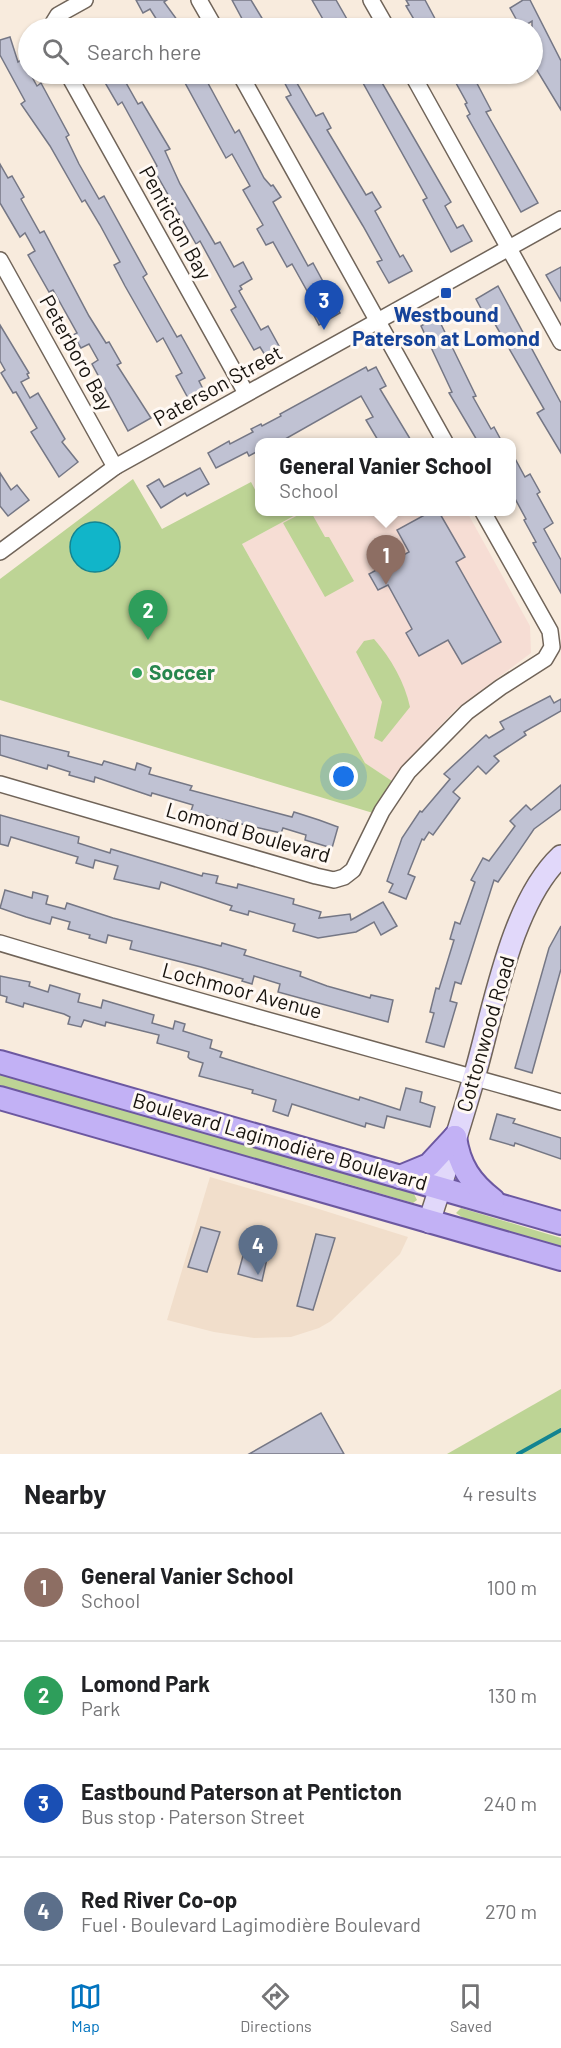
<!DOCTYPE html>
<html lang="en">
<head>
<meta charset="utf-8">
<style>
	:root { --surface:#fff; --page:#f6f6f6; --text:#202124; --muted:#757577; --line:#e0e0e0; --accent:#0274bf }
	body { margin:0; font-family:Barlow,sans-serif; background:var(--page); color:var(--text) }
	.you { position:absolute; left:344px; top:777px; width:21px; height:21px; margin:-15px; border:4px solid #fff; border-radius:50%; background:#1a73e8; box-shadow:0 0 0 9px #1a73e833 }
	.badge { display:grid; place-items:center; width:39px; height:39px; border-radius:50%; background:var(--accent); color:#fff; font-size:20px; font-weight:700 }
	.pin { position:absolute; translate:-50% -50px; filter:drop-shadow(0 2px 3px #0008) }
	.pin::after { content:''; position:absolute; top:32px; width:21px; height:18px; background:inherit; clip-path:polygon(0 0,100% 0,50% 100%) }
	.popup { position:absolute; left:255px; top:438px; width:261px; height:78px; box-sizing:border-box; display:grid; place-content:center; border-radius:12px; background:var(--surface); filter:drop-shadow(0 2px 4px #0005); font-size:20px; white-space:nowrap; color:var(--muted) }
	.popup b { font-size:22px; color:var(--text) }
	.popup::after { content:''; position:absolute; left:50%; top:100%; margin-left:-12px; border:12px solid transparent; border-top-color:var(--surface) }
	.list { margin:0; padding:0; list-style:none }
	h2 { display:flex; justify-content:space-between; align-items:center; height:78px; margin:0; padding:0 24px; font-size:26px }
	h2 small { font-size:20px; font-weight:400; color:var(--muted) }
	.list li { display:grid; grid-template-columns:39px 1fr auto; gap:18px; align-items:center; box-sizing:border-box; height:108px; padding:0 24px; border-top:2px solid var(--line) }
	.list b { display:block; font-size:22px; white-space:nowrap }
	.list p { margin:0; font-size:20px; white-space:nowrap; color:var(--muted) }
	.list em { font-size:20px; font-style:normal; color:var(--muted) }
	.icon { flex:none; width:33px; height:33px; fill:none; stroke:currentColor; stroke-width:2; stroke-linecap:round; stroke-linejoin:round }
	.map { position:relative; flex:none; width:561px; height:1454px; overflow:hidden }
	.search { position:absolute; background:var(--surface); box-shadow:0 2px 4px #0004; left:18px; right:18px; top:18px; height:66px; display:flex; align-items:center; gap:15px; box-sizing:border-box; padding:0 21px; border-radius:33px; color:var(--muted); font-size:22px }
	.sheet { height:510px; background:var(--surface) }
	nav { display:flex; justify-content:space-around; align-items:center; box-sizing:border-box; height:84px; border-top:2px solid var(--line); background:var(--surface); font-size:16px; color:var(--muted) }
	nav a { display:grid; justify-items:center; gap:3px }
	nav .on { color:var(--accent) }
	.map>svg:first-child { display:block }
</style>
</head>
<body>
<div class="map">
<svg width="561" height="1454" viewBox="0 0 561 1454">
	<rect width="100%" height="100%" fill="#f8ebdd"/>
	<!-- built -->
	<path fill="#f1decb" d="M210 1177 306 1205 408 1237 400 1254 331 1321 319 1328 291 1337 254 1338 214 1332 167 1320Z"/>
	<!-- education -->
	<path fill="#f6ddd4" d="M301 512H467L530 626 531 653 456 709 426 741 395 783 365 763 242 544Z"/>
	<!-- green -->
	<g fill="#bdd495">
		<path d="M133 479 162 529 251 482 260 499V512H301L242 544 365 763 395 783 373 813 0 700V579Z"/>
		<path d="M304 512H311L325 537H329L354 581 325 597 283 523Z"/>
		<path d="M374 639C391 658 405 683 410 707L382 742 374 738 382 702 356 652 364 641Z"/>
		<path d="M0 1070 401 1185 414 1194 417 1200 413 1203 289 1167 173 1140 0 1090Z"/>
		<path d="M461 1208 561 1238V1251L475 1226 456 1213Z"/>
		<path d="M561 1389V1454H447Z"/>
	</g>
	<!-- water -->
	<circle fill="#11b5c9" stroke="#138491" stroke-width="1.5" cx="95" cy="547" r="25"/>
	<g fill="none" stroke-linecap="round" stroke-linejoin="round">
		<!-- stream -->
		<path stroke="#138491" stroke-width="4" d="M518 1454 561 1430"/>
	</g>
	<!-- building -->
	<g fill="#c0c2d3" stroke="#757785" stroke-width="1.5">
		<path d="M136 0H167L164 2 183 28H162L150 9 143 13Z"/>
		<path d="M232 0H251L268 28H247Z"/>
		<path d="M312 0H336L352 28H328Z"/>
		<path d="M406 0H425L440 28H419L406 6 409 5Z"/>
		<path d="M523 0H530L561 61V110L535 67 538 65 532 56V21L521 28 510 8Z"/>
		<path d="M10 37 18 62 22 59 37 86 41 83 69 135 66 137 79 164 99 199 104 196 147 274 143 277 177 337 181 335 205 378 199 381 203 389 188 398 176 376 182 373 163 338 157 342 125 286 114 265 120 262 100 225 85 200 82 202 50 146 21 104 25 101 0 55V40Z"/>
		<path d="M100 74H121L138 104 142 102 170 149 165 151 180 184 215 244 220 242 234 267 243 262 252 279 240 286 242 289 239 291 261 330 268 326 279 346 265 355 260 347 254 350 231 310 236 307 200 241 196 244 153 168 157 166 122 102 118 105Z"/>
		<path d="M198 74H203L235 133 239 130 264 178 271 186 273 185 281 197 273 202 308 266 313 263 340 313 319 325 311 310 316 307 292 264 287 267 273 242 266 245 257 229 263 225 243 190 250 186 232 154 226 158 184 81Z"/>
		<path d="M280 74H315L297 83 316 116 323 113 331 128 327 130 366 195 372 192 381 207 375 211 400 257 403 255 412 271 389 283 377 262 382 260 363 226 286 97 291 95Z"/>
		<path d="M358 74H377L451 202 445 206 457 228 463 225 472 241 451 252 423 200 427 198Z"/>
		<path d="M451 74H472L491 110 486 112 538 203 521 212 467 116 470 114 465 104 467 103Z"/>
		<path d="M0 164 8 178 12 176 24 197 21 199 40 233 44 231 89 316 106 343 109 342 121 363 117 365 151 418 128 431 92 364 98 360 89 344 81 348 73 335 77 333 53 290 49 292 28 255 35 251 25 233 20 237 0 203Z"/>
		<path d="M561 267V301L546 275Z"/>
		<path d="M498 286 561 403V453L537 413 544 409 488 312 484 314 476 299Z"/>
		<path d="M437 316 476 396 473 397 491 429 494 427 502 442H478L449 393 452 392 421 326Z"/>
		<path d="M0 325 29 373 27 374 29 378 21 382 30 398 38 393 65 439 62 442 78 462 59 477 31 432 37 428 16 392 13 393 1 373 5 370 0 361Z"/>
		<path d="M366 367 368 371 376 367 386 386 380 389 412 442H379L366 420 373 417 361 396 280 442H260V450L249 456 247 452 216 468 208 453 229 441 230 444 253 432 251 429 261 424 262 426 281 416 280 414Z"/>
		<path d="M512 453 525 477 530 474 540 492 537 494 553 523 544 529 561 560V593L533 543 536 542 524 520 526 519 512 493Z"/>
		<path d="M200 468 209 484 187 496 185 493 161 508 147 486 159 479 164 487Z"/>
		<path d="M0 473 11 490 17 485 29 500 8 516 0 506Z"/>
		<path d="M430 512H439L465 557 456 562 501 642 462 664 448 640 419 656 406 633 412 629 388 585 378 590 369 574 409 552 397 530Z"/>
		<path d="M550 696 554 703 561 699V711L524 732 526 735 494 756 499 761 486 774 478 766 453 792 460 798 433 835 429 832 424 840 422 839 408 874 415 877 406 899 389 892 393 884 387 881 402 838 420 811 422 812 450 779 444 774 486 735 489 738 504 729 500 722Z"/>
		<path d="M0 735 69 752 68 756 102 765 104 761 135 770 137 763 151 768 149 774 192 786 190 790 292 817 294 812 319 820 338 827 332 848 305 840 306 835 283 828 281 833 216 818 191 811 193 805 152 793 151 796 95 777 94 782 69 775 70 772 48 765 47 769 0 755Z"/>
		<path d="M561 785V809L534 829 498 882 494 880 461 984 455 982 450 1001 457 1003 444 1047 426 1042 434 1013 430 1012 436 988 439 989 454 940 450 939 455 922 460 924 475 882 471 880 483 858 489 861 515 826 510 821 526 805 531 810Z"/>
		<path d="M0 815 79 837 78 843 110 853 111 849 202 876 203 873 218 876 216 883 237 888 238 884 294 899 293 904 321 912 319 918 350 914 351 920 383 902 397 926 381 935 374 922 356 932 318 938 293 931 295 924 249 911 248 915 230 910 232 906 161 882 159 889 114 879 118 866 95 860 93 868 76 863 78 857 11 837 8 846 0 844Z"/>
		<path d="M5 890 32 898 33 892 48 896 46 904 65 909 67 903 113 918 221 946 222 943 246 950 244 955 301 972 300 976 327 986 370 998 371 995 393 1000 388 1022 278 992 280 984 254 976 252 984 242 981 243 979 201 967 130 949 132 941 108 935 106 943 89 938 90 935 68 929 70 922 52 917 50 924 26 917 0 908Z"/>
		<path d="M561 926V969L532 1073 515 1068 549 948Z"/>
		<path d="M0 976 30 982 29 986 48 992 50 985 80 994 78 1002 101 1008 103 1000 154 1015 152 1023 173 1029 175 1021 185 1024 183 1031 212 1040 210 1048 222 1052 220 1057 359 1100 360 1097 400 1110 406 1088 422 1092 420 1102 435 1107 430 1127 387 1116 384 1128 366 1123 365 1127 292 1104 288 1116 273 1111 276 1100 252 1093 253 1090 199 1076 203 1063 190 1059 188 1057 189 1052 157 1043 159 1035 106 1022 105 1026 84 1020 81 1027 68 1024 70 1017 64 1014 24 1003 23 1007 6 1002 7 997 0 995Z"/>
		<path d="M497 1114 515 1119 513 1123 561 1138V1159L515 1143 514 1146 490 1139Z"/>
		<path d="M201 1227 220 1232 207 1272 188 1267Z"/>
		<path d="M249 1234 271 1241 262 1281 238 1274Z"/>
		<path d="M316 1234 335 1238 313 1310 297 1306Z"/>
		<path d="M321 1413 344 1454H249Z"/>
	</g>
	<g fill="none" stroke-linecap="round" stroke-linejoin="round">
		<defs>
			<g id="street">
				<path d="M199 0 215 28"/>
				<path d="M371 0 387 28"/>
				<path d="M50 28 58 15 85 0"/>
				<path d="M68 74 246 393"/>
				<path d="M240 74 445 442"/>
				<path d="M412 74 561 342"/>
				<path d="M0 260 115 467"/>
				<path d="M0 552 115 467 561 219"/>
				<path d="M0 784 316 876 334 880 344 877 353 870 382 811 408 772 467 712 501 687 545 659 552 647 550 631 483 512"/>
				<path d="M0 943C186 999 374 1049 561 1102"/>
			</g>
			<path id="secondary" d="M429 1222C445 1173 461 1123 475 1074 494 1008 511 903 561 856"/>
			<g id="primary">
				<path d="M0 1062 561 1223"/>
				<path d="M0 1098 561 1259"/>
				<path d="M455 1137C459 1166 471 1183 493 1200"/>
				<path d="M400 1177 429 1165 455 1137"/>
			</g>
		</defs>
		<!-- street casing -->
		<use href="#street" stroke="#706459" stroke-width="18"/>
		<!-- secondary casing -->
		<use href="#secondary" stroke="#706459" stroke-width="24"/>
		<!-- primary casing -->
		<use href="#primary" stroke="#6c58a0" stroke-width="26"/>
		<!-- street -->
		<use href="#street" stroke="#fff" stroke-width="15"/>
		<!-- secondary -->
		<use href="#secondary" stroke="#e1d8fa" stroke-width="21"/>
		<!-- primary -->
		<use href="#primary" stroke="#c2b1f5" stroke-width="22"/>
	</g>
	<!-- markers -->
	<rect fill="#1a4fb4" stroke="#fff9f4" stroke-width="2" x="440" y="287" width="12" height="12" rx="3"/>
	<circle fill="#2e9e5b" stroke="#fff9f4" stroke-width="2" cx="137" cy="673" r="6"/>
	<g text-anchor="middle" stroke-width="6" stroke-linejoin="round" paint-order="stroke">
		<!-- street labels -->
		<g font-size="21" fill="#17130e" stroke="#fff9f4">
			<text transform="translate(175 223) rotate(61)" y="7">Penticton Bay</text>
			<text transform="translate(76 353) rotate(61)" y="7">Peterboro Bay</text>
			<text transform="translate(218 386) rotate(-29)" y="7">Paterson Street</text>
			<text transform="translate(248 833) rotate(16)" y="7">Lomond Boulevard</text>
			<text transform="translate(242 991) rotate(15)" y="7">Lochmoor Avenue</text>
			<text transform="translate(486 1034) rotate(-74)" y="7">Cottonwood Road</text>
			<text transform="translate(280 1142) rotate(16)" y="7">Boulevard Lagimodière Boulevard</text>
		</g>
		<!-- transit labels -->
		<g font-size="21" font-weight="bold" fill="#164399" stroke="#fff9f4">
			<text x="446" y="322">Westbound<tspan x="446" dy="24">Paterson at Lomond</tspan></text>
		</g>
		<!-- leisure labels -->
		<g font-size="21" font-weight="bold" fill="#27864d" stroke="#fff9f4" text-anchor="start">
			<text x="149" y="680">Soccer</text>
		</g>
	</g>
</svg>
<div class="you"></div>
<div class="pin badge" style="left:386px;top:585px;background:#8d6e63">1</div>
<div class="popup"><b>General Vanier School</b>School</div>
<div class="pin badge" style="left:148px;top:640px;background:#2e9e5b">2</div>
<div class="pin badge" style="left:324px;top:330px;background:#1a4fb4">3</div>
<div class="pin badge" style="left:258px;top:1275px;background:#5c6f8a">4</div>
<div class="search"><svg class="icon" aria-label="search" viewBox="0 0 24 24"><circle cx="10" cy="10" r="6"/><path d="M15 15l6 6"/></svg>Search here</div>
</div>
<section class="sheet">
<h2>Nearby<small>4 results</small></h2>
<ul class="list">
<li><span class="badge" style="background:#8d6e63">1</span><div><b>General Vanier School</b><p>School</p></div><em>100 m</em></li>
<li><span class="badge" style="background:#2e9e5b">2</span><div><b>Lomond Park</b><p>Park</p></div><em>130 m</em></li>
<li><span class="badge" style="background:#1a4fb4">3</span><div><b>Eastbound Paterson at Penticton</b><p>Bus stop · Paterson Street</p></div><em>240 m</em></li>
<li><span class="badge" style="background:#5c6f8a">4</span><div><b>Red River Co-op</b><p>Fuel · Boulevard Lagimodière Boulevard</p></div><em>270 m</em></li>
</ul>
</section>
<nav>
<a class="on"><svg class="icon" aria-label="map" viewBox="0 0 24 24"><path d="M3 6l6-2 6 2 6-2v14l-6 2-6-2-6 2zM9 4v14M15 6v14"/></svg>Map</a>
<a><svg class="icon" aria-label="directions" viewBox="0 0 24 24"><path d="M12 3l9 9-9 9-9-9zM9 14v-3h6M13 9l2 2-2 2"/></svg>Directions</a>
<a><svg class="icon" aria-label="saved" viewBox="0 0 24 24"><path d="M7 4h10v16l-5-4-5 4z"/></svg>Saved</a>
</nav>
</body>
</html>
